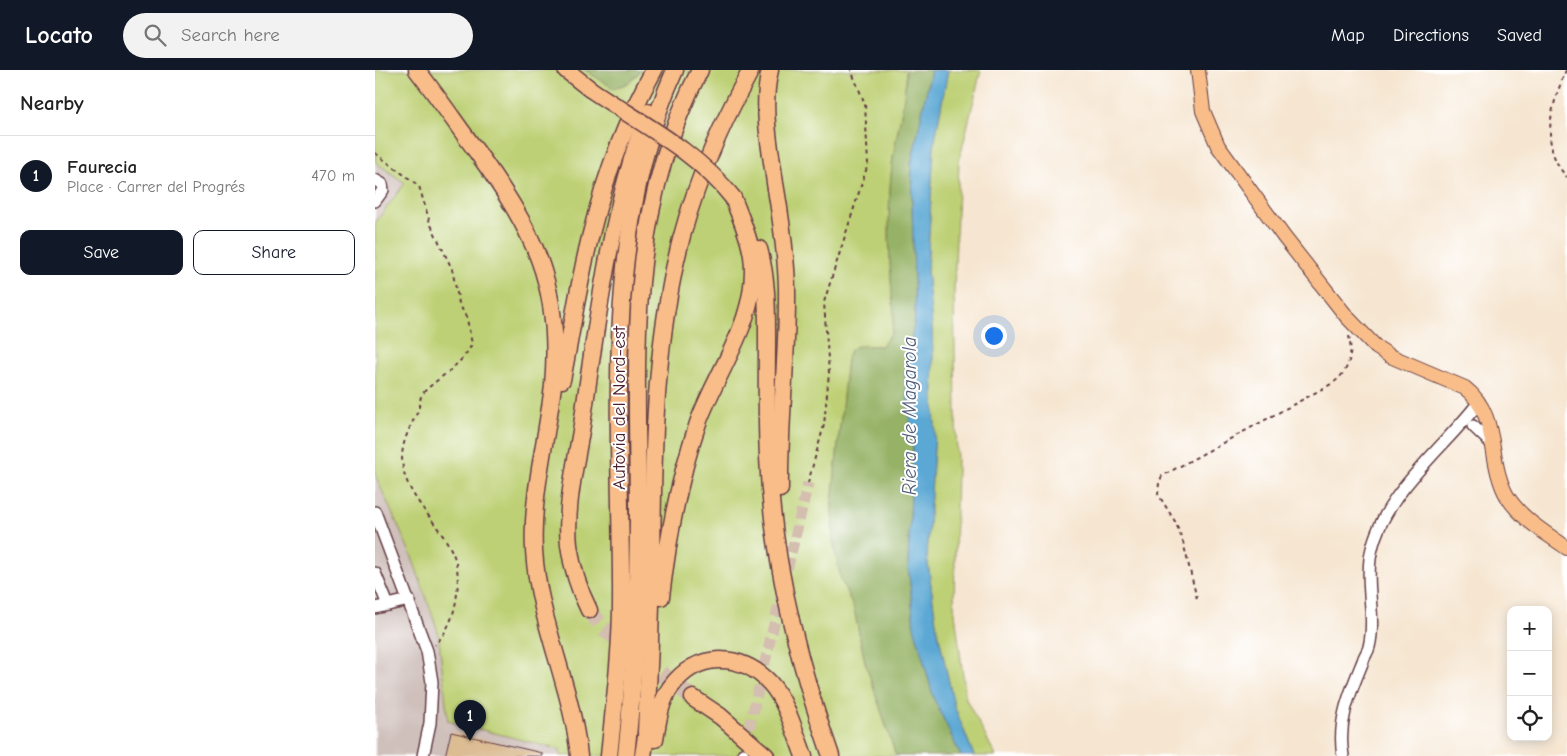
<!DOCTYPE html>
<html lang="en">
<head>
<meta charset="utf-8">
<style>
	:root { --surface:#fff; --page:#f2f2f2; --text:#222; --muted:#767676; --line:#e0e0e0; --accent:#111827 }
	body { margin:0; font-family:"Comic Neue",sans-serif; background:var(--page); color:var(--text) }
	.controls { position:absolute; right:15px; bottom:15px; display:grid; overflow:hidden; border-radius:10px; box-shadow:0 2px 12px #0003 }
	.controls button { width:45px; height:45px; display:grid; place-items:center; padding:0; border:0; border-bottom:1px solid var(--line); background:var(--surface); color:var(--text); font:25px sans-serif }
	.you { position:absolute; left:618px; top:265px; width:18px; height:18px; margin:-12px; border:4px solid #fff; border-radius:50%; background:#1a73e8; box-shadow:0 0 0 8px #1a73e833 }
	.badge { display:grid; place-items:center; width:32px; height:32px; border-radius:50%; background:var(--accent); color:#fff; font-size:16px; font-weight:700 }
	.pin { position:absolute; translate:-50% -41px; filter:drop-shadow(0 1px 2px #0008) }
	.pin::after { content:''; position:absolute; top:26px; width:18px; height:15px; background:inherit; clip-path:polygon(0 0,100% 0,50% 100%) }
	.list { margin:0; padding:0; list-style:none }
	h2 { display:flex; justify-content:space-between; align-items:center; height:65px; margin:0; padding:0 20px; font-size:21px }
	h2 small { font-size:16px; font-weight:400; color:var(--muted) }
	.list li { display:grid; grid-template-columns:32px 1fr auto; gap:15px; align-items:center; box-sizing:border-box; height:80px; padding:0 20px; border-top:1px solid var(--line) }
	.list b { display:block; font-size:19px; white-space:nowrap }
	.list p { margin:0; font-size:16px; white-space:nowrap; color:var(--muted) }
	.list em { font-size:16px; font-style:normal; color:var(--muted) }
	.actions { display:flex; gap:10px; padding:15px 20px }
	.actions a { flex:1; padding:11px 0; border:1px solid var(--accent); border-radius:10px; text-align:center; font-size:18px; color:var(--accent) }
	.actions .main { background:var(--accent); color:#fff }
	.icon { flex:none; width:28px; height:28px; fill:none; stroke:currentColor; stroke-width:2; stroke-linecap:round; stroke-linejoin:round }
	.map { position:relative; flex:none; width:1192px; height:686px; overflow:hidden }
	header { display:flex; align-items:center; gap:30px; box-sizing:border-box; height:70px; padding:0 25px; background:var(--accent); color:#fff }
	header strong { font-size:24px }
	nav { display:flex; gap:28px; margin-inline-start:auto; font-size:18px }
	.search { width:350px; height:45px; background:var(--page); display:flex; align-items:center; gap:12px; box-sizing:border-box; padding:0 18px; border-radius:28px; color:var(--muted); font-size:19px }
	main { display:flex }
	aside { flex:1; background:var(--surface) }
	.map>svg:first-child { display:block }
</style>
</head>
<body>
<header>
<strong>Locato</strong>
<div class="search"><svg class="icon" aria-label="search" viewBox="0 0 24 24"><circle cx="10" cy="10" r="6"/><path d="M15 15l6 6"/></svg>Search here</div>
<nav><a>Map</a><a>Directions</a><a>Saved</a></nav>
</header>
<main>
<aside>
<h2>Nearby<small></small></h2>
<ul class="list">
<li><span class="badge">1</span><div><b>Faurecia</b><p>Place · Carrer del Progrés</p></div><em>470 m</em></li>
</ul>
<div class="actions"><a class="main">Save</a><a>Share</a></div>
</aside>
<div class="map">
<svg width="1192" height="686" viewBox="0 0 1192 686">
	<rect width="100%" height="100%" fill="#fff"/>
	<filter id="ink" filterUnits="userSpaceOnUse"><feTurbulence type="fractalNoise" baseFrequency=".02" numOctaves="2"/><feDisplacementMap in="SourceGraphic" scale="10" xChannelSelector="R" yChannelSelector="G"/><feConvolveMatrix kernelMatrix="1 2 1 2 8 2 1 2 1" color-interpolation-filters="sRGB"/></filter>
	<filter id="wash" filterUnits="userSpaceOnUse"><feTurbulence type="fractalNoise" baseFrequency=".0096" numOctaves="4" result="noise"/><feDisplacementMap in="SourceGraphic" scale="20" xChannelSelector="R" yChannelSelector="G"/><feGaussianBlur stdDeviation="1.12" result="paint"/><feColorMatrix in="noise" values="0 0 0 0 0 0 0 0 0 0 0 0 0 0 0 0 0 1.4 0 .05"/><feComposite in="paint" operator="in"/></filter>
	<g filter="url(#wash)">
		<rect width="100%" height="100%" fill="#f6e6d1"/>
		<!-- industrial -->
		<g fill="#cfc0bb">
			<path d="M0 92 31 113 0 153Z"/>
			<path d="M0 405 37 487 63 562 73 651 186 680 185 686H0Z"/>
		</g>
		<!-- green -->
		<g fill="#bdd074" stroke="#847850">
			<path d="M0 0H210L238 18 254 13 266 0H531C531 33 521 62 517 95 512 140 514 198 519 244L517 262 507 276H491L472 289 457 433 458 470 466 509 479 539 490 592 521 686H185V680L73 651 63 562 37 487 0 405V153L30 113 0 92Z"/>
			<path d="M573 0H606L584 92 579 223 582 399 579 535 591 629 621 686H599L579 635 561 553 552 486 560 363 557 257 552 201 559 75Z"/>
		</g>
		<!-- forest -->
		<g fill="#96b266" stroke="#706848">
			<path d="M210 0H266L254 13 238 18Z"/>
			<path d="M531 0H556L536 95 540 248 530 305 538 379 533 493 539 556 559 629 586 686H521L490 592 479 539 466 509 458 470 457 433 472 289 475 280 482 276H507L517 262 519 244C514 198 512 140 517 95 521 62 531 33 531 0Z"/>
		</g>
		<!-- water -->
		<path fill="#5ba8d4" stroke="#526480" d="M556 0H573L559 75 552 201 557 257 560 362 552 486 561 553 579 635 599 686H586L559 629 539 556 533 493 538 379 530 305 540 248 536 95Z"/>
		<g id="blocks">
			<!-- building -->
			<path fill="#dbbc93" d="M76 662 167 683V686H70Z"/>
		</g>
	</g>
	<g filter="url(#ink)">
		<use href="#blocks" fill-opacity="0" stroke="#643d44" stroke-width="1"/>
		<g fill="none" stroke-linecap="round" stroke-linejoin="round">
			<!-- minor-tunnel -->
			<path stroke="#d4beb0" stroke-width="11" stroke-dasharray="11 5.5" stroke-linecap="butt" d="M370 675 433 413"/>
			<!-- highway-tunnel -->
			<path stroke="#d4beb0" stroke-width="16" stroke-dasharray="16 8" stroke-linecap="butt" d="M214 540 227 557 318 628"/>
			<defs>
				<g id="minor">
					<path d="M0 110 7 114 8 120 0 131"/>
					<path d="M1098 356 1118 375"/>
					<path d="M0 442 52 581 57 612 55 653 48 686"/>
					<path d="M0 503 13 535"/>
					<path d="M0 538 34 530"/>
					<path d="M367 686 368 684"/>
					<path d="M968 686C962 651 975 623 988 591 989 586 993 582 994 577 1001 548 991 518 995 489 1003 427 1069 379 1104 332"/>
				</g>
				<path id="major" d="M823 0 828 41 843 76 909 167 972 247 1001 277 1015 286 1090 318C1125 345 1112 391 1132 426 1146 449 1171 463 1192 478"/>
				<g id="highway">
					<path d="M42 0C63 27 82 55 102 82 159 162 187 215 178 315 172 370 156 425 159 480 163 551 197 616 204 686"/>
					<path d="M191 0 215 19"/>
					<path d="M395 0C386 37 395 76 400 113 406 148 411 183 412 218 413 285 404 352 405 419"/>
					<path d="M384 179C392 208 392 237 392 266 392 306 391 347 393 387 397 489 422 590 456 686"/>
					<path d="M187 310C197 260 204 209 217 160 231 104 251 50 279 0"/>
					<path d="M286 527C293 467 303 411 323 353 343 298 385 247 377 186 374 165 365 147 358 128"/>
					<path d="M214 540C204 520 197 497 194 475 190 436 201 393 207 355 222 249 235 142 273 42"/>
					<path d="M318 628 345 646 391 686"/>
					<path d="M271 662C274 607 276 552 277 496 278 402 278 308 296 215 309 141 340 65 376 0"/>
					<path d="M280 669C283 651 285 633 295 618 321 581 366 582 395 613 412 632 420 663 429 686"/>
					<path d="M234 686C239 635 246 583 246 532 247 354 225 167 300 0"/>
					<path d="M251 686C260 603 263 520 263 437 262 283 251 142 325 0"/>
					<path d="M268 686 273 653"/>
				</g>
			</defs>
			<!-- minor casing -->
			<use href="#minor" stroke="#643d44" stroke-width="14"/>
			<!-- major casing -->
			<use href="#major" stroke="#643d44" stroke-width="16"/>
			<!-- highway casing -->
			<use href="#highway" stroke="#643d44" stroke-width="19"/>
			<!-- path -->
			<g stroke="#643d44" stroke-width="2" stroke-dasharray="4 4" stroke-linecap="butt">
				<path d="M1191 0C1177 34 1163 76 1192 107"/>
				<path d="M0 83 44 116 55 153 77 199 84 233 92 249 97 274C86 296 66 305 49 322 43 329 46 335 42 343 37 353 30 366 28 378 20 422 67 451 80 489 84 502 83 518 81 531 78 548 72 562 60 575"/>
				<path d="M433 413 449 355 454 303 449 232 493 94 490 34 476 0"/>
				<path d="M822 529 808 472 801 453 783 424 784 413 787 406 958 313C974 301 978 286 974 266"/>
			</g>
			<!-- minor -->
			<use href="#minor" stroke="#fff" stroke-width="11"/>
			<!-- major -->
			<use href="#major" stroke="#f8bd89" stroke-width="14"/>
			<!-- highway -->
			<use href="#highway" stroke="#f8bd89" stroke-width="16"/>
			<defs>
				<path id="highway-bridge" d="M215 19C265 53 320 80 358 128"/>
			</defs>
			<!-- highway-bridge casing -->
			<use href="#highway-bridge" stroke="#643d44" stroke-width="19" stroke-linecap="butt"/>
			<!-- highway-bridge -->
			<use href="#highway-bridge" stroke="#f8bd89" stroke-width="16"/>
		</g>
	</g>
	<g text-anchor="middle" stroke-width="4" stroke-linejoin="round" paint-order="stroke">
		<!-- street labels -->
		<g font-size="19" fill="#4a1f2b" stroke="#fff">
			<text transform="translate(243 338) rotate(-90)" y="7">Autovia del Nord-est</text>
		</g>
		<!-- water labels -->
		<g font-size="20" font-style="italic" fill="#525d77" stroke="#fff">
			<text transform="translate(534 346) rotate(-90)" y="7">Riera de Magarola</text>
		</g>
	</g>
</svg>
<div class="controls">
<button>+</button>
<button>−</button>
<button><svg class="icon" aria-label="locate" viewBox="0 0 24 24"><circle cx="12" cy="12" r="6"/><path d="M12 2v4M12 18v4M2 12h4M18 12h4"/></svg></button>
</div>
<div class="you"></div>
<div class="pin badge" style="left:95px;top:671px">1</div>
</div>
</main>
</body>
</html>
